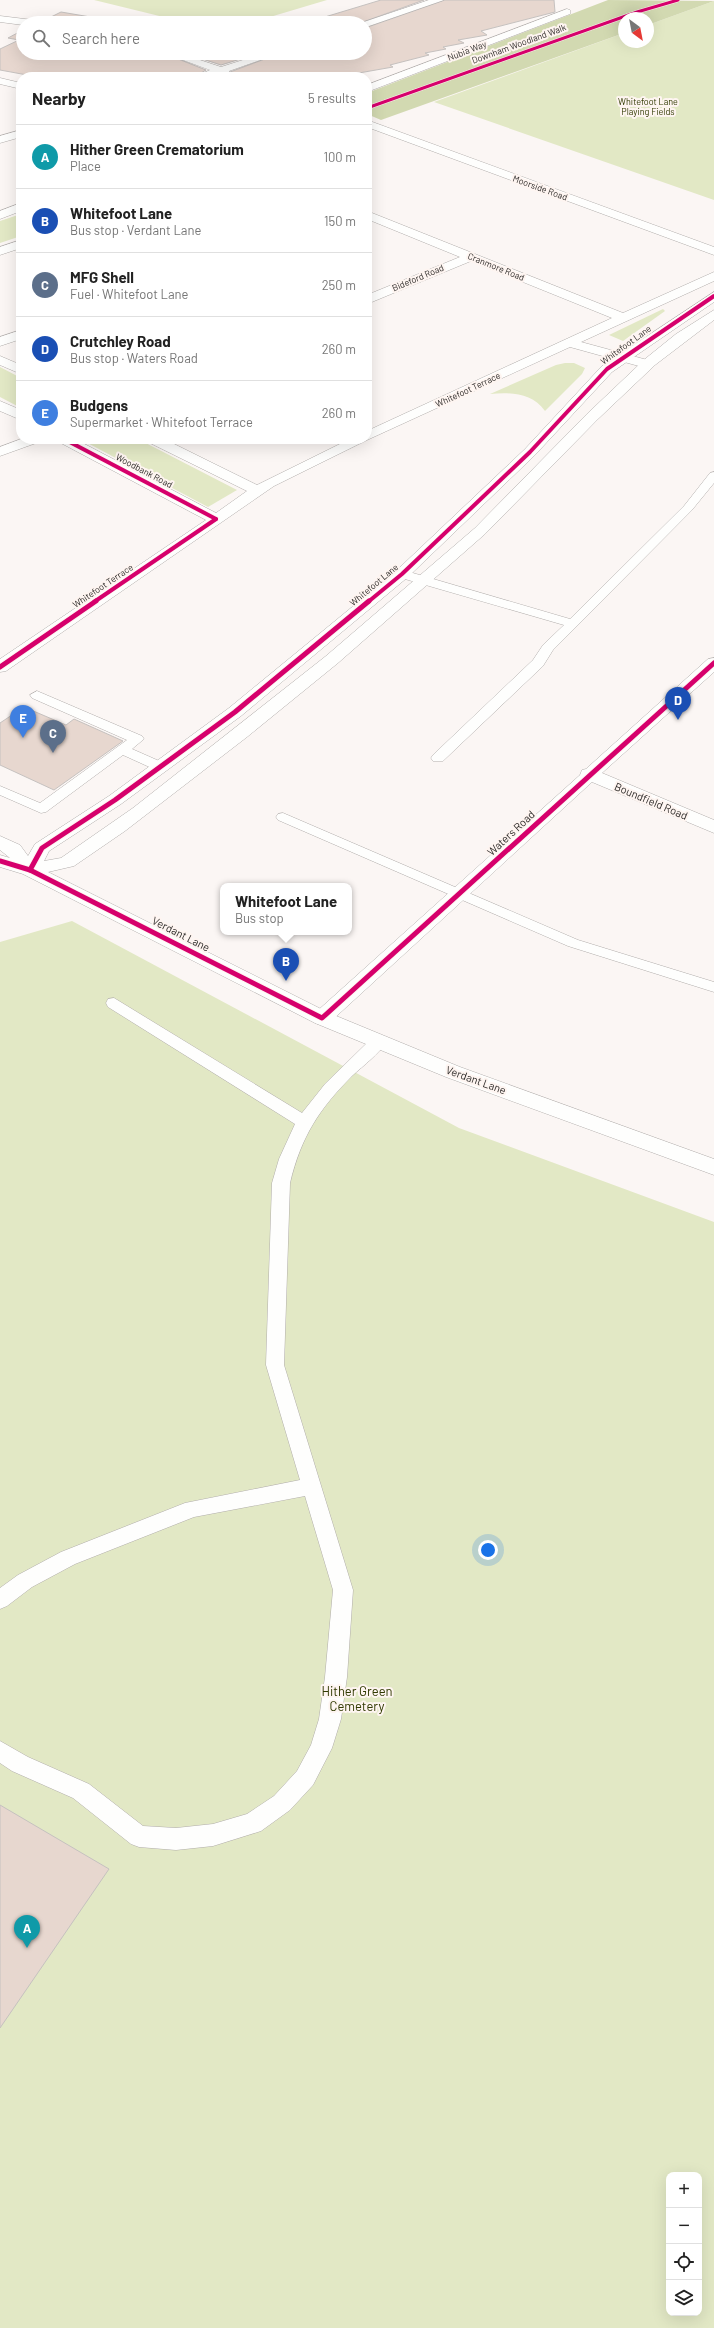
<!DOCTYPE html>
<html lang="en">
<head>
<meta charset="utf-8">
<style>
	:root { --surface:#fff; --page:#f2f2f2; --text:#222; --muted:#767676; --line:#e0e0e0; --accent:#0f766e }
	body { margin:0; font-family:Barlow,sans-serif; background:var(--page); color:var(--text) }
	.controls { position:absolute; right:12px; bottom:12px; display:grid; overflow:hidden; border-radius:8px; box-shadow:0 4px 16px #0002 }
	.controls button { width:36px; height:36px; display:grid; place-items:center; padding:0; border:0; border-bottom:1px solid var(--line); background:var(--surface); color:var(--text); font:20px sans-serif }
	.compass { position:absolute; left:618px; top:12px; width:36px; height:36px; border-radius:50%; background:var(--surface); box-shadow:0 4px 16px #0002; rotate:148deg }
	.you { position:absolute; left:488px; top:1550px; width:14px; height:14px; margin:-10px; border:3px solid #fff; border-radius:50%; background:#1a73e8; box-shadow:0 0 0 6px #1a73e833 }
	.badge { display:grid; place-items:center; width:26px; height:26px; border-radius:50%; background:var(--accent); color:#fff; font-size:13px; font-weight:700 }
	.pin { position:absolute; translate:-50% -33px; filter:drop-shadow(0 1px 2px #0008) }
	.pin::after { content:''; position:absolute; top:21px; width:14px; height:12px; background:inherit; clip-path:polygon(0 0,100% 0,50% 100%) }
	.popup { position:absolute; left:220px; top:883px; width:132px; height:52px; box-sizing:border-box; display:grid; place-content:center; border-radius:8px; background:var(--surface); filter:drop-shadow(0 1px 3px #0005); font-size:13px; white-space:nowrap; color:var(--muted) }
	.popup b { font-size:15px; color:var(--text) }
	.popup::after { content:''; position:absolute; left:50%; top:100%; margin-left:-8px; border:8px solid transparent; border-top-color:var(--surface) }
	.list { margin:0; padding:0; list-style:none }
	h2 { display:flex; justify-content:space-between; align-items:center; height:52px; margin:0; padding:0 16px; font-size:17px }
	h2 small { font-size:13px; font-weight:400; color:var(--muted) }
	.list li { display:grid; grid-template-columns:26px 1fr auto; gap:12px; align-items:center; box-sizing:border-box; height:64px; padding:0 16px; border-top:1px solid var(--line) }
	.list b { display:block; font-size:15px; white-space:nowrap }
	.list p { margin:0; font-size:13px; white-space:nowrap; color:var(--muted) }
	.list em { font-size:13px; font-style:normal; color:var(--muted) }
	.icon { flex:none; width:22px; height:22px; fill:none; stroke:currentColor; stroke-width:2; stroke-linecap:round; stroke-linejoin:round }
	.map { position:relative; flex:none; width:714px; height:2328px; overflow:hidden }
	.search { position:absolute; background:var(--surface); box-shadow:0 4px 16px #0002; left:16px; top:16px; width:356px; height:44px; display:flex; align-items:center; gap:10px; box-sizing:border-box; padding:0 14px; border-radius:22px; color:var(--muted); font-size:15px }
	.panel { position:absolute; background:var(--surface); box-shadow:0 4px 16px #0002; left:16px; top:72px; width:356px; height:372px; border-radius:16px }
	.map>svg:first-child { display:block }
</style>
</head>
<body>
<div class="map">
<svg width="714" height="2328" viewBox="0 0 714 2328">
	<rect width="100%" height="100%" fill="#fbf6f4"/>
	<!-- green -->
	<g fill="#e2e8c5" fill-rule="evenodd">
		<path d="M94 0H327L250 23H188Z"/>
		<path d="M714 1V200L434 102 624 33V42H648V25Z"/>
		<path d="M21 214V236L0 243V221Z"/>
		<path d="M663 309 665 311 623 341 609 335Z"/>
		<path d="M565 363H574L585 368 582 374 545 411C532 393 511 392 490 394L556 365Z"/>
		<path d="M0 367 21 378V408L0 397Z"/>
		<path d="M80 439H138L237 490 208 507Z"/>
		<path d="M72 921 459 1128 714 1222V2328H0V942ZM669 2175H699V2313H669Z"/>
	</g>
	<!-- forest -->
	<path fill="#d2d9b1" d="M608 0 714 1 648 25V18H624V33L381 120 367 114V93Z"/>
	<!-- building -->
	<g fill="#e7d7cf" stroke="#c5c1bf">
		<path d="M381 0H424L360 23H305Z"/>
		<path d="M445 0H554L555 12 481 31 487 35 458 40 464 43 443 47 446 49 425 53 429 55 390 65 393 67 336 77H212L229 75 230 72 281 53H365V28Z"/>
		<path d="M61 12 108 20 123 23H39Z"/>
		<path d="M23 30V53H163L206 70 194 77H38L0 70V49L19 40 8 38Z"/>
		<path d="M184 53H260L221 65Z"/>
		<path d="M24 707 66 725 74 719 123 741 54 790 0 765V723Z"/>
		<path d="M0 1805 109 1869 0 2028Z"/>
	</g>
	<g fill="none" stroke-linecap="round" stroke-linejoin="round">
		<defs>
			<g id="service">
				<path d="M714 472V483L692 510 553 650 543 666 443 761H433L431 758 433 755 533 660 543 645 564 625 398 577 396 574 398 571H406L570 619 684 506 710 473Z"/>
				<path d="M37 691 142 736 144 739 132 749 166 764 168 767 161 771 156 770 123 755 46 812 41 813 0 795V786L40 803 127 740 32 698 30 695Z"/>
				<path d="M283 813 578 940 714 982V992L568 946 278 820 276 817 278 814Z"/>
				<path d="M114 998 302 1113 325 1084 373 1037H385L387 1041C379 1054 364 1065 352 1076 319 1109 301 1137 290 1183L284 1365 353 1590 347 1677 341 1719 332 1748 313 1785 290 1810 261 1831 213 1846 176 1850 139 1847 131 1844 73 1798 12 1771 0 1763V1741L28 1757 89 1784 143 1826 176 1828 213 1824 247 1814 274 1796 297 1771 311 1745 319 1719 325 1677 333 1590 305 1496 194 1517 75 1564 32 1587 7 1606 0 1609V1588L18 1575 61 1552 185 1503 300 1480 266 1365 272 1183 279 1159 295 1124 108 1007 106 1003 108 999Z"/>
			</g>
			<g id="minor">
				<path d="M429 0H444L369 26 365 27V23H361Z"/>
				<path d="M567 9 570 10V14L367 92V85Z"/>
				<path d="M0 16 33 20 38 23H23V25L0 22Z"/>
				<path d="M164 53H179L221 67 265 53H280L229 71V74L195 77 210 70Z"/>
				<path d="M0 78 21 83V89L0 84Z"/>
				<path d="M367 120 714 247V255L367 127Z"/>
				<path d="M21 130V137L0 143V136Z"/>
				<path d="M21 203V211L0 219V211Z"/>
				<path d="M367 211 623 313 714 272V281L581 342 651 361 653 364 651 367 646 368 570 347 367 440 274 486 6 671 0 672V659L206 520 59 442 57 439H75L216 513 247 491 148 442 146 439H164L257 485 350 439H367V431L612 318 471 261 367 304V295L460 257 367 219Z"/>
				<path d="M21 240V248L0 255V247Z"/>
				<path d="M21 330V339L0 346V337Z"/>
				<path d="M0 356 21 365V374L0 365Z"/>
				<path d="M0 401 21 410V420L0 411Z"/>
				<path d="M21 439H41L39 442 0 456V447Z"/>
				<path d="M714 658V672L602 773 714 820V833L592 782 329 1023 322 1025 315 1023 312 1018 315 1013 580 775 582 770 586 769 708 659Z"/>
			</g>
			<path id="tertiary" d="M714 292V302L612 372 535 455 408 577 241 716 121 804 49 851 44 861 61 858 133 808 326 656 475 528 587 414 645 359 676 334 714 310V320L655 365 597 420 485 534 338 663 247 737 125 831 74 866 48 872 329 1013 460 1067 714 1159V1175L446 1077 315 1023 23 874 0 867V855L10 858 0 850V836L20 845 28 856 35 844 109 796 229 708 396 571 525 449 602 366Z"/>
		</defs>
		<!-- service casing -->
		<use href="#service" stroke="#b1adab" stroke-width="1"/>
		<!-- minor casing -->
		<use href="#minor" stroke="#b1adab" stroke-width="1"/>
		<!-- tertiary casing -->
		<use href="#tertiary" stroke="#b1adab" stroke-width="1"/>
		<!-- service -->
		<use href="#service" fill="#fefefd" fill-rule="evenodd"/>
		<!-- minor -->
		<use href="#minor" fill="#fefefd" fill-rule="evenodd"/>
		<!-- tertiary -->
		<use href="#tertiary" fill="#fefefd" fill-rule="evenodd"/>
		<defs>
			<path id="cycleway-far2" d="M367 108 637 12 678 0"/>
			<g id="cycleway-far1">
				<path d="M64 439 216 519"/>
				<path d="M94 602 216 519"/>
				<path d="M368 602 402 574 530 452 607 369 714 296"/>
			</g>
			<g id="cycleway">
				<path d="M0 667 96 601"/>
				<path d="M0 861 30 870 322 1018 714 663"/>
				<path d="M30 870 42 848 115 800 235 712 369 601"/>
			</g>
		</defs>
		<!-- cycleway-far2 casing -->
		<use href="#cycleway-far2" stroke="#fef5f1" stroke-width="4"/>
		<!-- cycleway-far1 casing -->
		<use href="#cycleway-far1" stroke="#fef5f1" stroke-width="5.5"/>
		<!-- cycleway casing -->
		<use href="#cycleway" stroke="#fef5f1" stroke-width="7"/>
		<!-- cycleway-far2 -->
		<use href="#cycleway-far2" stroke="#d6006c" stroke-width="3"/>
		<!-- cycleway-far1 -->
		<use href="#cycleway-far1" stroke="#d6006c" stroke-width="4"/>
		<!-- cycleway -->
		<use href="#cycleway" stroke="#d6006c" stroke-width="5"/>
	</g>
	<g text-anchor="middle" stroke-width="4" stroke-linejoin="round" paint-order="stroke">
		<!-- far-street labels -->
		<g font-size="9" fill="#2f2c2a" stroke="#fef5f1">
			<text transform="translate(519 44) rotate(-20)" y="3">Downham Woodland Walk</text>
			<text transform="translate(467 51) rotate(-21)" y="3">Nubia Way</text>
			<text transform="translate(540 188) rotate(20)" y="3">Moorside Road</text>
			<text transform="translate(496 267) rotate(22)" y="3">Cranmore Road</text>
			<text transform="translate(418 278) rotate(-23)" y="3">Bideford Road</text>
			<text transform="translate(626 345) rotate(-36)" y="3">Whitefoot Lane</text>
			<text transform="translate(468 390) rotate(-25)" y="3">Whitefoot Terrace</text>
			<text transform="translate(144 471) rotate(28)" y="3">Woodbank Road</text>
			<text transform="translate(374 585) rotate(-40)" y="3">Whitefoot Lane</text>
			<text transform="translate(103 586) rotate(-34)" y="3">Whitefoot Terrace</text>
		</g>
		<!-- far-park labels -->
		<g font-size="9" fill="#313a02" stroke="#fef5f1">
			<text x="648" y="105">Whitefoot Lane<tspan x="648" dy="10">Playing Fields</tspan></text>
		</g>
		<!-- street labels -->
		<g font-size="11" fill="#2f2c2a" stroke="#fef5f1">
			<text transform="translate(651 801) rotate(23)" y="4">Boundfield Road</text>
			<text transform="translate(511 833) rotate(-43)" y="4">Waters Road</text>
			<text transform="translate(181 934) rotate(27)" y="4">Verdant Lane</text>
			<text transform="translate(476 1080) rotate(20)" y="4">Verdant Lane</text>
		</g>
		<!-- near-park labels -->
		<g font-size="13" fill="#313a02" stroke="#fef5f1">
			<text x="357" y="1696">Hither Green<tspan x="357" dy="15">Cemetery</tspan></text>
		</g>
	</g>
</svg>
<div class="controls">
<button>+</button>
<button>−</button>
<button><svg class="icon" aria-label="locate" viewBox="0 0 24 24"><circle cx="12" cy="12" r="6"/><path d="M12 2v4M12 18v4M2 12h4M18 12h4"/></svg></button>
<button><svg class="icon" aria-label="layers" viewBox="0 0 24 24"><path d="M12 4l9 5-9 5-9-5zM3 14l9 5 9-5"/></svg></button>
</div>
<svg class="compass" viewBox="-18 -18 36 36"><path d="M0-13l5 13h-10z" fill="#e53935"/><path d="M0 13l5-13h-10z" fill="#767676"/></svg>
<div class="you"></div>
<div class="pin badge" style="left:27px;top:1948px;background:#0f9aa8">A</div>
<div class="pin badge" style="left:286px;top:981px;background:#1a4fb4">B</div>
<div class="popup"><b>Whitefoot Lane</b>Bus stop</div>
<div class="pin badge" style="left:53px;top:753px;background:#5c6f8a">C</div>
<div class="pin badge" style="left:678px;top:720px;background:#1a4fb4">D</div>
<div class="pin badge" style="left:23px;top:738px;background:#3f7fe0">E</div>
<div class="search"><svg class="icon" aria-label="search" viewBox="0 0 24 24"><circle cx="10" cy="10" r="6"/><path d="M15 15l6 6"/></svg>Search here</div>
<section class="panel">
<h2>Nearby<small>5 results</small></h2>
<ul class="list">
<li><span class="badge" style="background:#0f9aa8">A</span><div><b>Hither Green Crematorium</b><p>Place</p></div><em>100 m</em></li>
<li><span class="badge" style="background:#1a4fb4">B</span><div><b>Whitefoot Lane</b><p>Bus stop · Verdant Lane</p></div><em>150 m</em></li>
<li><span class="badge" style="background:#5c6f8a">C</span><div><b>MFG Shell</b><p>Fuel · Whitefoot Lane</p></div><em>250 m</em></li>
<li><span class="badge" style="background:#1a4fb4">D</span><div><b>Crutchley Road</b><p>Bus stop · Waters Road</p></div><em>260 m</em></li>
<li><span class="badge" style="background:#3f7fe0">E</span><div><b>Budgens</b><p>Supermarket · Whitefoot Terrace</p></div><em>260 m</em></li>
</ul>
</section>
</div>
</body>
</html>
